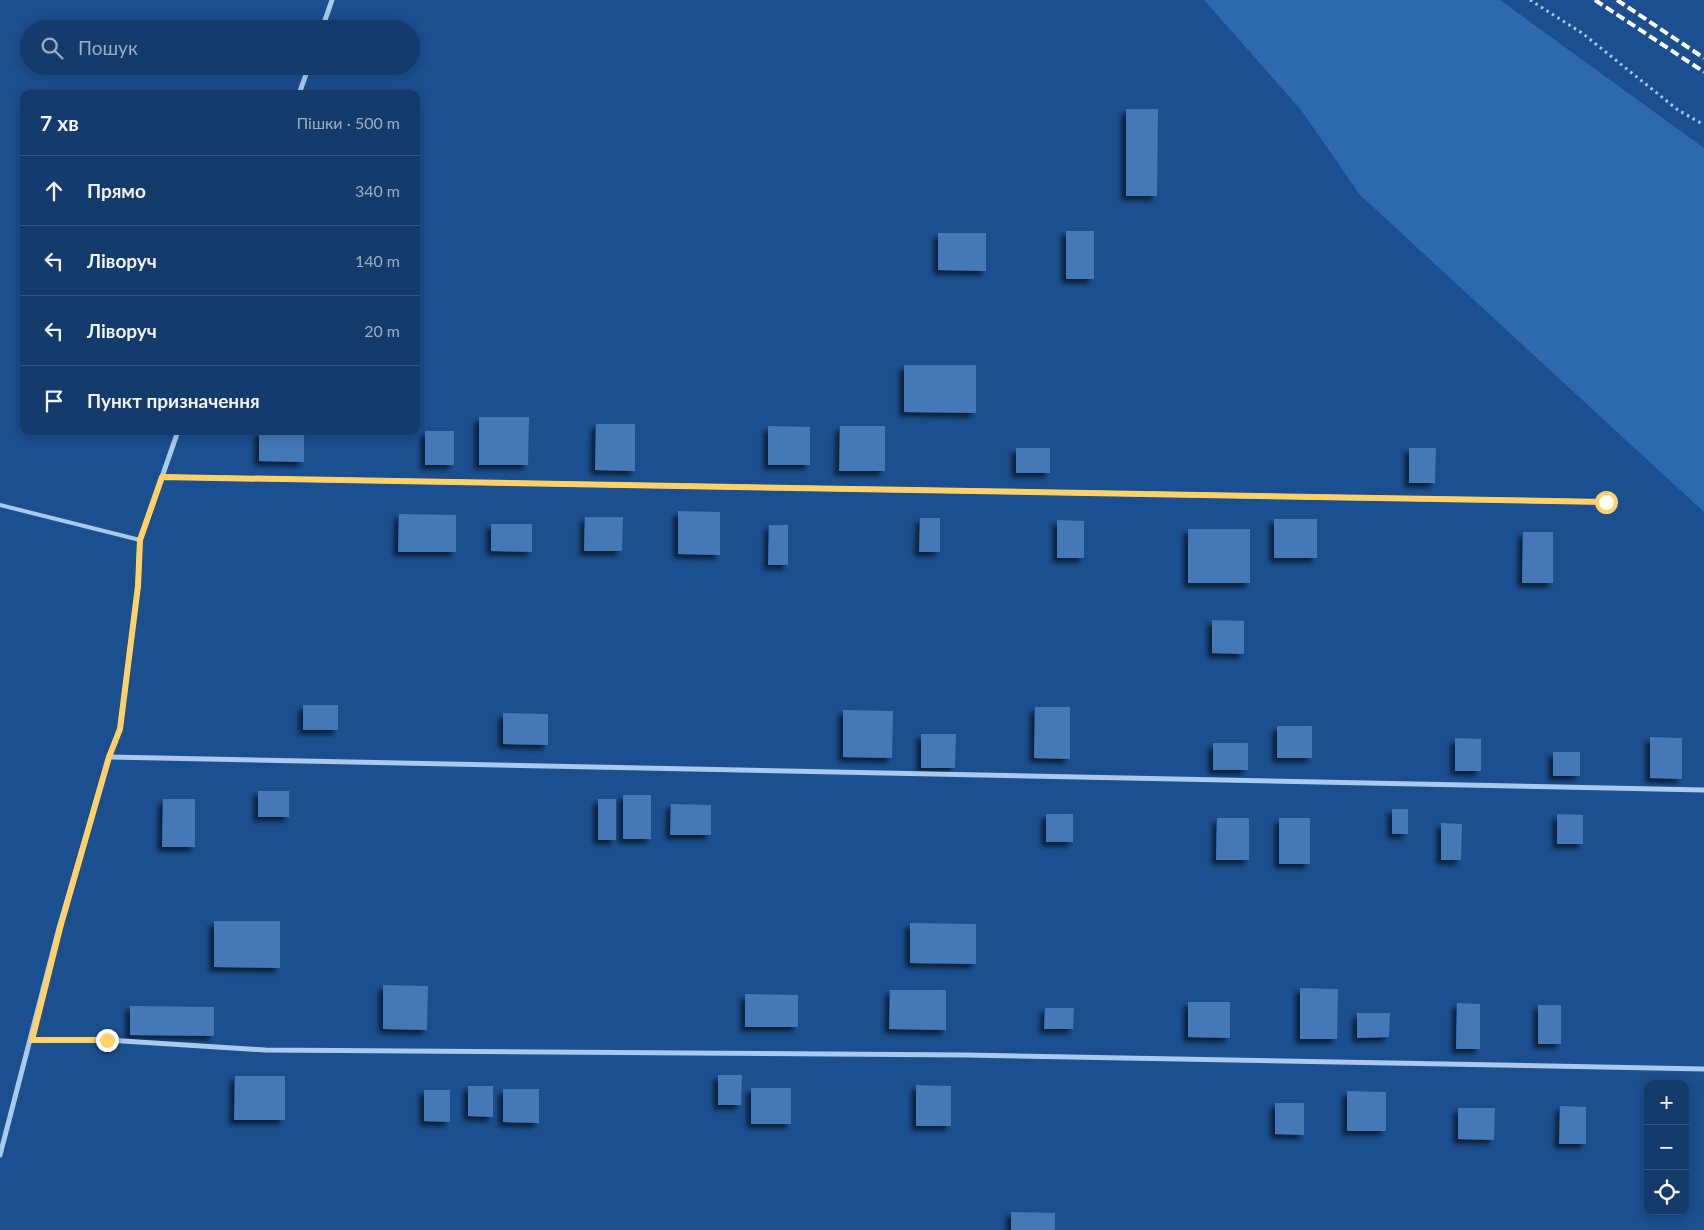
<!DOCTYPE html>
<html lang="uk">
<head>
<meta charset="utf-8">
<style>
	:root { --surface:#143b6b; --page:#1d4271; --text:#f1f3f6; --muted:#9dadc1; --line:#33557e }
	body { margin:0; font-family:Lato,sans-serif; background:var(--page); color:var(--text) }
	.controls { position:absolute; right:15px; bottom:15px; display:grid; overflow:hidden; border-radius:10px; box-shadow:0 2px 12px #0003 }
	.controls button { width:45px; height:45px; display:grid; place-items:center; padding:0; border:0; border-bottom:1px solid var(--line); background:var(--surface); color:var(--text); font:25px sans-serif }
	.stop { position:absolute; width:15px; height:15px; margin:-11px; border:4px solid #ffd166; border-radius:50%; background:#fff }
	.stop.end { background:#ffd166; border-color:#fff; box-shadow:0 1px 5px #0008 }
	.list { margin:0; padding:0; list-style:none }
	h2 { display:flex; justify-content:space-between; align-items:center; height:65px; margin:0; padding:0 20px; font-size:21px }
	h2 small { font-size:16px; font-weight:400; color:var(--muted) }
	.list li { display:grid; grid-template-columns:32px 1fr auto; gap:15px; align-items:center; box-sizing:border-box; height:70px; padding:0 20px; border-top:1px solid var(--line) }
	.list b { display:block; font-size:19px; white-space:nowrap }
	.list em { font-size:16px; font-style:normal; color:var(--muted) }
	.icon { flex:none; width:28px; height:28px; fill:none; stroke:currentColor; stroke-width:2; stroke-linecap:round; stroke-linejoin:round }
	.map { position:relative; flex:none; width:1704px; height:1230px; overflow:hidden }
	.search { position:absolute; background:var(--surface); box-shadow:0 2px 12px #0003; left:20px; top:20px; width:400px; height:55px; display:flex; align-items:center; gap:12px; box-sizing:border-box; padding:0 18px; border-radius:28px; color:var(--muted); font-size:19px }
	.panel { position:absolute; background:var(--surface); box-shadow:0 2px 12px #0003; left:20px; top:90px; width:400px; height:345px; border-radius:10px }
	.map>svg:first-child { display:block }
</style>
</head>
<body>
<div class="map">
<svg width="1704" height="1230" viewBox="0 0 1704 1230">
	<defs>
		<filter id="shadow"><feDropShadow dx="-4.5" dy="4.5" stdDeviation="2.5" flood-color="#0009"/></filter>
	</defs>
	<rect width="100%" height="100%" fill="#1b4f8f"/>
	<!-- green -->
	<path fill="#2e69ad" d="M1204 0H1500L1704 148V512L1360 195 1301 110Z"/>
	<!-- building -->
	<g fill="#4478b7" filter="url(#shadow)">
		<path d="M1126 109H1158L1157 196H1126Z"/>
		<rect x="1066" y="231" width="28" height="48"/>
		<path d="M938 233H986V271L938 270Z"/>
		<path d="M904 365H976V413L904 412Z"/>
		<path d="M479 417H529L528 465H479Z"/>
		<path d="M596 424H635V471L595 470Z"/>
		<path d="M768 426 810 427V465H768Z"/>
		<path d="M840 426H885V471H839Z"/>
		<path d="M259 431H304V462L259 461Z"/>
		<rect x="425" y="431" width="29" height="34"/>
		<rect x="1016" y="448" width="34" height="25"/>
		<path d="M1409 448H1436L1435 483H1409Z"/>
		<path d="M678 511 720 512V555L678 554Z"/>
		<path d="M399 514 456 515V552H398Z"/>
		<path d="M585 517H623L622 551H584Z"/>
		<path d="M920 518H940V552H919Z"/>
		<rect x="1274" y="519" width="43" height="39"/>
		<path d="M1057 520 1084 521V558H1057Z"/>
		<path d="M491 524H532V552L491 551Z"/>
		<path d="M769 525H788V565H768Z"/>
		<rect x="1188" y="529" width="62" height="54"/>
		<path d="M1523 532H1553V583H1522Z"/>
		<path d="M1212 620 1244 621V654L1212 653Z"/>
		<rect x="303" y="705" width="35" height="25"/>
		<path d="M1035 707H1070V759L1034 758Z"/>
		<path d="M843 710 893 711 892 758 843 757Z"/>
		<path d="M503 713 548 714V745L503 744Z"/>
		<rect x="1277" y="726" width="35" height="32"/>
		<path d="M921 734H956L955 768H921Z"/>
		<path d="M1650 737 1682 738V779L1650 778Z"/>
		<path d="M1455 738 1481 739V771H1455Z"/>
		<rect x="1213" y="743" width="35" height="27"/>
		<rect x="1553" y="752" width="27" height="24"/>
		<rect x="258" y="791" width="31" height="26"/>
		<rect x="623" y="795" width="28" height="44"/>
		<path d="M163 799H195V847H162Z"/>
		<rect x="598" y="799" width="18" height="41"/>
		<path d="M671 804 711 805V835H670Z"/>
		<rect x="1392" y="809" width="16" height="25"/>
		<rect x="1046" y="814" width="27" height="28"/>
		<path d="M1557 814 1583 815V844H1557Z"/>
		<path d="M1217 818H1249V860H1216Z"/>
		<rect x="1279" y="818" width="31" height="46"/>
		<path d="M1441 823 1462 824 1461 860H1441Z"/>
		<path d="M214 921H280V968L214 967Z"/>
		<path d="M910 923 976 924V964L910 963Z"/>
		<path d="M383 985 428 986 427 1030 383 1029Z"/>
		<path d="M1300 988 1338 989 1337 1039H1300Z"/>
		<path d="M890 990H946V1030L889 1029Z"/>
		<path d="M745 994 798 995V1027H745Z"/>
		<path d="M1188 1002H1230V1038L1188 1037Z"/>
		<path d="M1457 1003 1480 1004V1049H1456Z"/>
		<rect x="1538" y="1005" width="23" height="39"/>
		<path d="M130 1006 214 1007V1036L130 1035Z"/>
		<path d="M1045 1008H1074L1073 1029H1044Z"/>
		<path d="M1357 1013H1390L1389 1037 1357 1038Z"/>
		<path d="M718 1075H742L741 1105H718Z"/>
		<path d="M235 1076H285V1120H234Z"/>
		<path d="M916 1085 951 1086V1126H916Z"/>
		<path d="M468 1086H493V1117L468 1116Z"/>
		<rect x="751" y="1088" width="40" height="36"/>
		<path d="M503 1089H539V1123L503 1122Z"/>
		<path d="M424 1090H450V1122L424 1121Z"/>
		<path d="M1347 1091 1386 1092V1131H1347Z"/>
		<path d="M1275 1103H1304V1135L1275 1134Z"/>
		<path d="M1560 1106 1586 1107V1144H1559Z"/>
		<path d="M1458 1108H1495L1494 1140 1458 1139Z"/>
		<path d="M1011 1212 1055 1213V1230H1011Z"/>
	</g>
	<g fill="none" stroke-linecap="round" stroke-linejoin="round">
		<!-- path -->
		<path stroke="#a9c9ee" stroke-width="3" stroke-dasharray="2.5 4" stroke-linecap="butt" d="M1530 0 1582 33 1678 110 1704 125"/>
		<!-- service -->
		<path stroke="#a9c9ee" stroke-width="4" d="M0 505 140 540"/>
		<!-- minor -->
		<g stroke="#a9c9ee" stroke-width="5">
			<path d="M322 29 332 0"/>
			<path d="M299 94 309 66"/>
			<path d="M162 477 1606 502"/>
			<path d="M109 757 1704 790"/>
			<path d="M32 1040H107L265 1050 966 1055 1704 1069"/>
			<path d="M0 1155 59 928 109 757 120 729 138 586 140 540 178 431"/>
		</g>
		<!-- rail -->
		<g stroke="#fff" stroke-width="4" stroke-dasharray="9 4" stroke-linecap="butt">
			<path d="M1595 0 1704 72"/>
			<path d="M1617 0 1704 58"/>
		</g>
	</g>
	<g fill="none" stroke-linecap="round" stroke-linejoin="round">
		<!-- route -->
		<path stroke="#ffd166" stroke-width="6" d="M107 1040H32L60 928 109 757 120 729 138 586 140 540 162 477 1606 502"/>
	</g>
</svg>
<div class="controls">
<button>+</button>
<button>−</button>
<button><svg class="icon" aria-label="locate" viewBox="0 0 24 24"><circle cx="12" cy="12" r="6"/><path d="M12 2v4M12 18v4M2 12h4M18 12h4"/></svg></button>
</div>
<div class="stop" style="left:1606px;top:502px"></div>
<div class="stop end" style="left:107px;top:1040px"></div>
<div class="search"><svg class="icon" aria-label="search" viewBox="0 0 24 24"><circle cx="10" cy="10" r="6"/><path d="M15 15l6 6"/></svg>Пошук</div>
<section class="panel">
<h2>7 хв<small>Пішки · 500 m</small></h2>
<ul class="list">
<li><svg class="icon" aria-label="ahead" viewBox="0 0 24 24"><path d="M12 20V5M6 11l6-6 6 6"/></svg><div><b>Прямо</b></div><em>340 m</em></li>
<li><svg class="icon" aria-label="left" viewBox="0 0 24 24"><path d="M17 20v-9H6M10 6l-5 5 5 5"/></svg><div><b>Ліворуч</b></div><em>140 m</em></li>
<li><svg class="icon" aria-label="left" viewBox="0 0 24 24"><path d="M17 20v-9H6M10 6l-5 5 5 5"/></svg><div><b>Ліворуч</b></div><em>20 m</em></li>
<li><svg class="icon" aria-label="arrive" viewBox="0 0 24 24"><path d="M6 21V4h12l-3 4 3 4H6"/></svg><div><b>Пункт призначення</b></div></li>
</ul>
</section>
</div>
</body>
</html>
